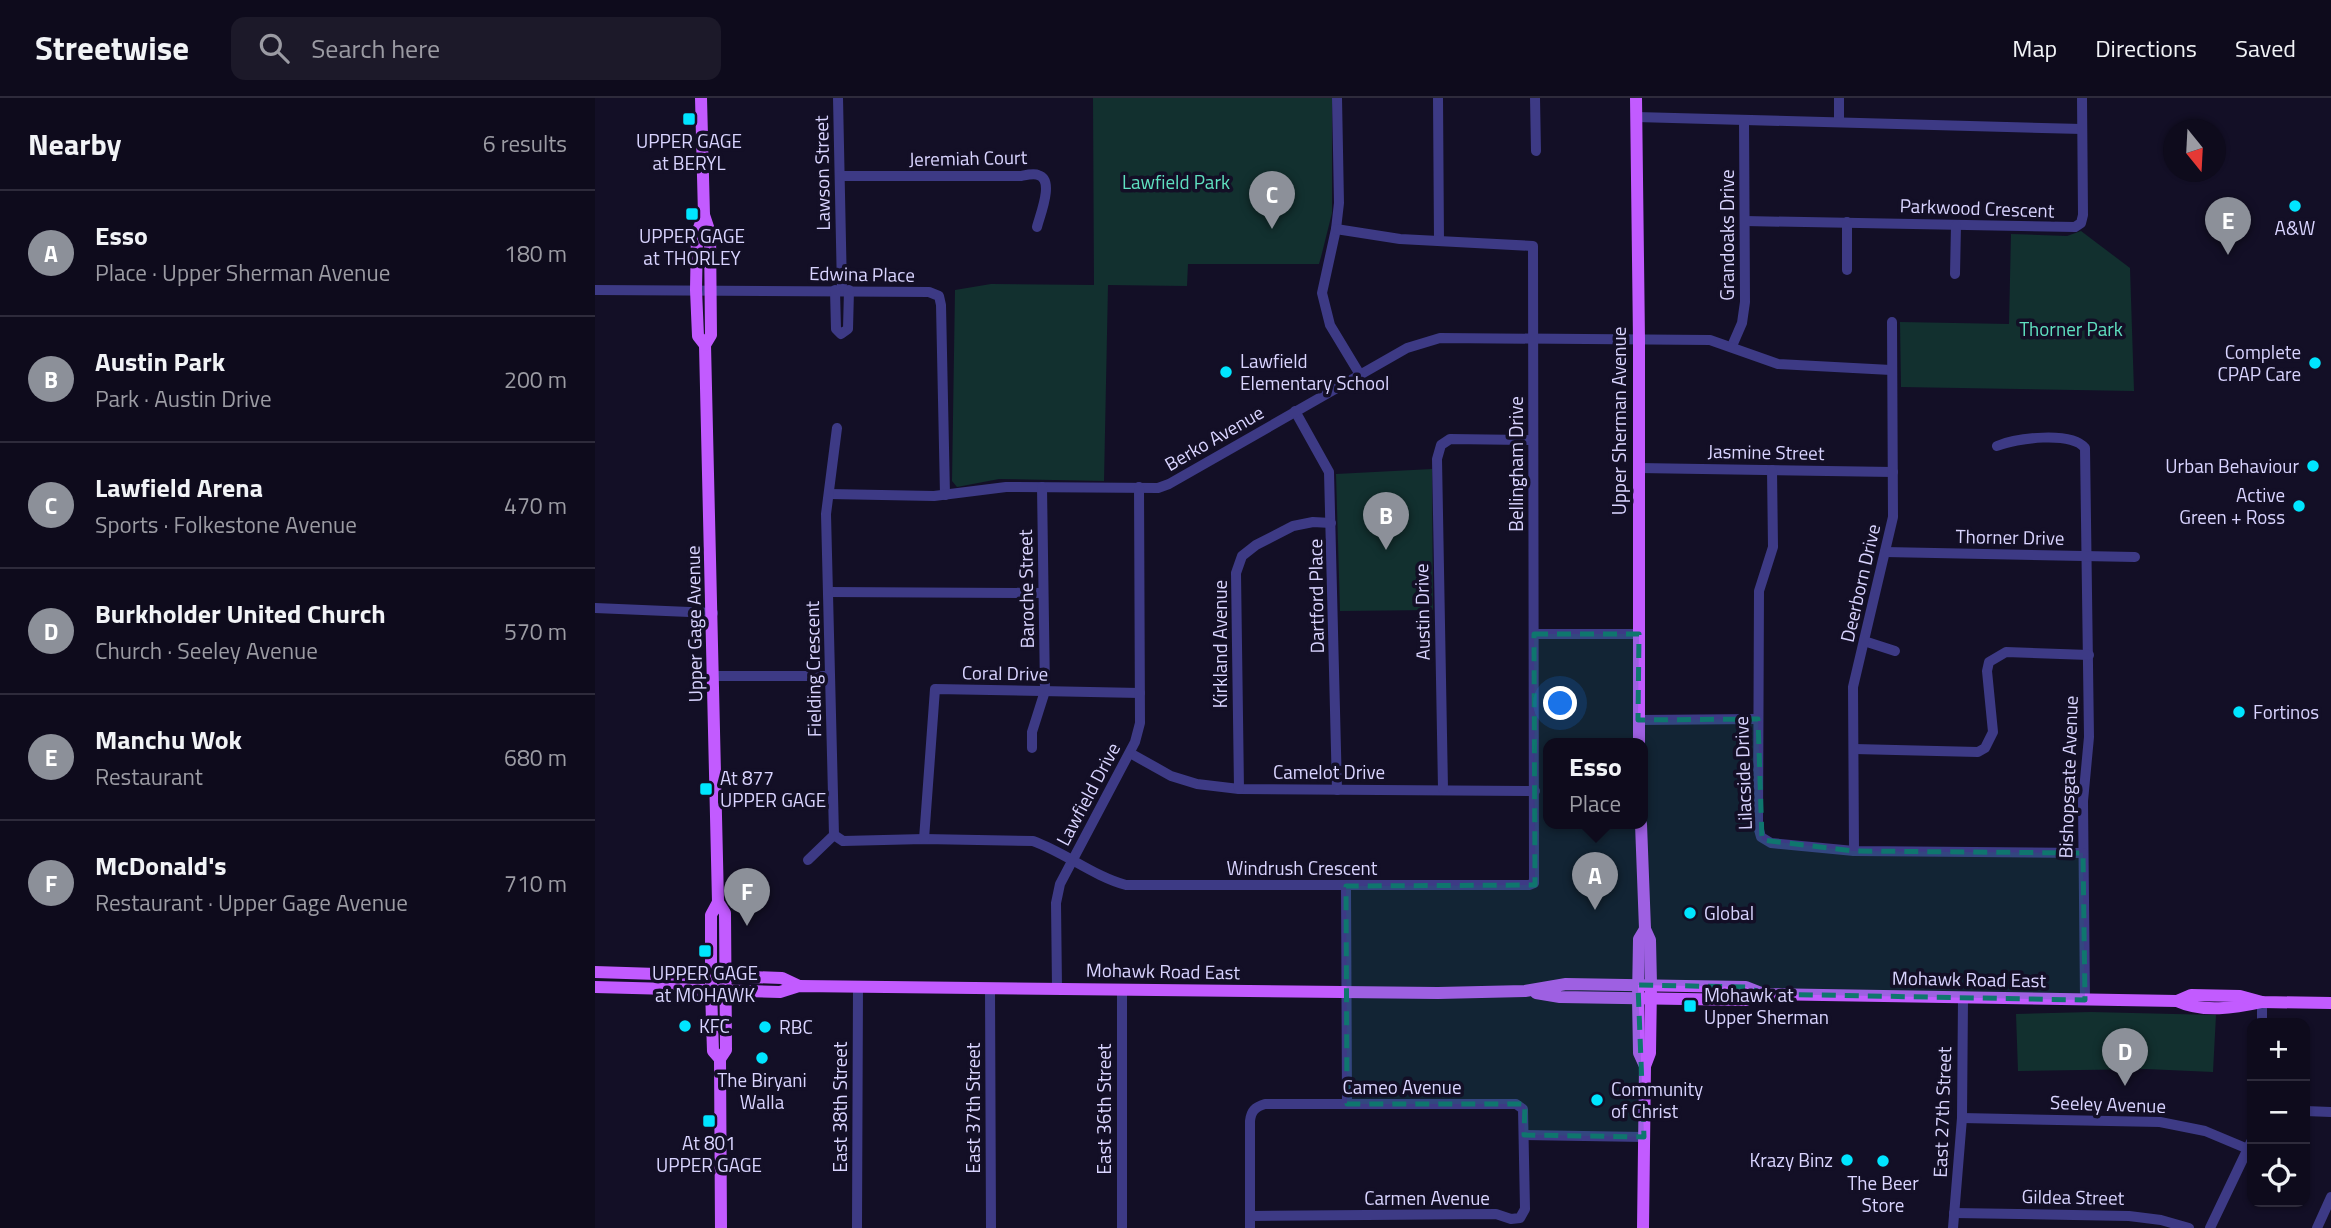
<!DOCTYPE html>
<html lang="en">
<head>
<meta charset="utf-8">
<style>
	:root { --surface:#0e0b1c; --page:#1c1929; --text:#f1f3f6; --muted:#9b9ba3; --line:#2e2b3b; --accent:#8c9099 }
	body { margin:0; font-family:"Titillium Web",sans-serif; background:var(--page); color:var(--text) }
	.controls { position:absolute; right:21px; bottom:21px; display:grid; overflow:hidden; border-radius:14px; box-shadow:0 2px 5px #0004 }
	.controls button { width:63px; height:63px; display:grid; place-items:center; padding:0; border:0; border-bottom:2px solid var(--line); background:var(--surface); color:var(--text); font:35px sans-serif }
	.compass { position:absolute; left:1568px; top:21px; width:63px; height:63px; border-radius:50%; background:var(--surface); box-shadow:0 2px 5px #0004; rotate:162deg }
	.you { position:absolute; left:966px; top:606px; width:24px; height:24px; margin:-18px; border:5px solid #fff; border-radius:50%; background:#1a73e8; box-shadow:0 0 0 10px #1a73e833 }
	.badge { display:grid; place-items:center; width:46px; height:46px; border-radius:50%; background:var(--accent); color:#fff; font-size:23px; font-weight:700 }
	.pin { position:absolute; translate:-50% -58px; filter:drop-shadow(0 2px 4px #0008) }
	.pin::after { content:''; position:absolute; top:37px; width:24px; height:21px; background:inherit; clip-path:polygon(0 0,100% 0,50% 100%) }
	.popup { position:absolute; left:948px; top:640px; width:105px; height:91px; box-sizing:border-box; display:grid; place-content:center; border-radius:14px; background:var(--surface); filter:drop-shadow(0 2px 5px #0005); font-size:23px; white-space:nowrap; color:var(--muted) }
	.popup b { font-size:26px; color:var(--text) }
	.popup::after { content:''; position:absolute; left:50%; top:100%; margin-left:-14px; border:14px solid transparent; border-top-color:var(--surface) }
	.list { margin:0; padding:0; list-style:none }
	h2 { display:flex; justify-content:space-between; align-items:center; height:91px; margin:0; padding:0 28px; font-size:30px }
	h2 small { font-size:23px; font-weight:400; color:var(--muted) }
	.list li { display:grid; grid-template-columns:46px 1fr auto; gap:21px; align-items:center; box-sizing:border-box; height:126px; padding:0 28px; border-top:2px solid var(--line) }
	.list b { display:block; font-size:26px; white-space:nowrap }
	.list p { margin:0; font-size:23px; white-space:nowrap; color:var(--muted) }
	.list em { font-size:23px; font-style:normal; color:var(--muted) }
	.icon { flex:none; width:38px; height:38px; fill:none; stroke:currentColor; stroke-width:2; stroke-linecap:round; stroke-linejoin:round }
	.map { position:relative; flex:none; width:1736px; height:1130px; overflow:hidden }
	header { display:flex; align-items:center; gap:42px; box-sizing:border-box; height:98px; padding:0 35px; background:var(--surface); border-bottom:2px solid var(--line) }
	header strong { font-size:33px }
	nav { display:flex; gap:38px; margin-inline-start:auto; font-size:24px }
	.search { width:490px; height:63px; background:var(--page); display:flex; align-items:center; gap:18px; box-sizing:border-box; padding:0 24px; border-radius:14px; color:var(--muted); font-size:26px }
	main { display:flex }
	aside { flex:1; background:var(--surface) }
	.map>svg:first-child { display:block }
</style>
</head>
<body>
<header>
<strong>Streetwise</strong>
<div class="search"><svg class="icon" aria-label="search" viewBox="0 0 24 24"><circle cx="10" cy="10" r="6"/><path d="M15 15l6 6"/></svg>Search here</div>
<nav><a>Map</a><a>Directions</a><a>Saved</a></nav>
</header>
<main>
<aside>
<h2>Nearby<small>6 results</small></h2>
<ul class="list">
<li><span class="badge">A</span><div><b>Esso</b><p>Place · Upper Sherman Avenue</p></div><em>180 m</em></li>
<li><span class="badge">B</span><div><b>Austin Park</b><p>Park · Austin Drive</p></div><em>200 m</em></li>
<li><span class="badge">C</span><div><b>Lawfield Arena</b><p>Sports · Folkestone Avenue</p></div><em>470 m</em></li>
<li><span class="badge">D</span><div><b>Burkholder United Church</b><p>Church · Seeley Avenue</p></div><em>570 m</em></li>
<li><span class="badge">E</span><div><b>Manchu Wok</b><p>Restaurant</p></div><em>680 m</em></li>
<li><span class="badge">F</span><div><b>McDonald's</b><p>Restaurant · Upper Gage Avenue</p></div><em>710 m</em></li>
</ul>
</aside>
<div class="map">
<svg width="1736" height="1130" viewBox="0 0 1736 1130">
	<rect width="100%" height="100%" fill="#130f26"/>
	<!-- green -->
	<g fill="#12302f">
		<path d="M498 0H737V115L726 159 724 166H593L592 188 513 187 509 383 404 381 362 389 357 383 360 192 396 186 499 187Z"/>
		<path d="M1486 133 1535 170 1539 293 1306 289 1305 224 1414 226 1416 136 1472 138Z"/>
		<path d="M837 371 838 512 745 513 741 376Z"/>
		<path d="M1496 914 1621 917 1618 974 1551 971 1423 973 1421 916Z"/>
	</g>
	<g fill="none" stroke-linecap="round" stroke-linejoin="round">
		<!-- minor -->
		<g stroke="#3d3a85" stroke-width="10">
			<path d="M243 0 247 192"/>
			<path d="M742 0 744 105 741 131 727 195 735 227 764 275"/>
			<path d="M843 0 844 143"/>
			<path d="M940 0 941 53"/>
			<path d="M1244 0V24"/>
			<path d="M1041 19 1487 31"/>
			<path d="M245 78H426C431 77 439 75 443 77 460 81 445 117 442 129"/>
			<path d="M1150 123 1480 129 1486 125 1488 117 1487 0"/>
			<path d="M1252 172V124"/>
			<path d="M1360 176 1361 127"/>
			<path d="M0 192 334 194 344 198 346 207 350 397"/>
			<path d="M240 192 241 231 246 236 253 231 254 192"/>
			<path d="M1137 248 1147 225 1150 204 1149 22"/>
			<path d="M700 313 734 374 742 692"/>
			<path d="M1402 348C1421 340 1476 333 1490 350L1494 639 1488 703 1490 902"/>
			<path d="M1044 370 1298 374"/>
			<path d="M1177 372 1178 449 1164 493 1163 728 1166 739 1176 745 1259 753 1488 755"/>
			<path d="M234 396 339 398 411 389 563 390 574 386 812 250 845 240 1115 242 1183 266 1296 272"/>
			<path d="M1290 454 1540 459"/>
			<path d="M233 494 448 495"/>
			<path d="M0 510 118 515"/>
			<path d="M939 536H1044"/>
			<path d="M1269 543 1300 553"/>
			<path d="M119 578H235"/>
			<path d="M1043 622 1163 621"/>
			<path d="M437 650V634L450 593 447 389"/>
			<path d="M1259 651 1383 654 1390 650 1398 634 1392 573 1394 564 1411 554 1494 557"/>
			<path d="M535 655 576 678 602 686 644 691 940 693"/>
			<path d="M644 691 641 475 647 458 661 447 698 428 718 424 736 425"/>
			<path d="M848 691 842 361 846 347 855 341 938 342"/>
			<path d="M239 737 248 743 329 741 438 743C471 755 498 778 531 787H934L939 785 938 148 805 141 741 131"/>
			<path d="M329 741 340 591 545 595"/>
			<path d="M1259 753 1258 589 1298 419 1297 224"/>
			<path d="M213 762 239 737 231 416 242 330"/>
			<path d="M751 788 752 1006"/>
			<path d="M395 890 396 1130"/>
			<path d="M462 890 461 805 465 786 540 644 545 625 544 389"/>
			<path d="M527 892V1130"/>
			<path d="M1667 904V925"/>
			<path d="M1710 1013 1736 1014"/>
			<path d="M1367 1020 1565 1024 1610 1033 1653 1051"/>
			<path d="M929 1037 1049 1039"/>
			<path d="M1359 1115 1534 1118 1566 1122 1594 1130"/>
			<path d="M262 1130 263 889"/>
			<path d="M655 1130V1023C656 1013 660 1009 670 1006H921L928 1011 930 1111 925 1120 916 1121 901 1116 655 1118"/>
			<path d="M1358 1130 1367 1020 1368 900"/>
			<path d="M1615 1130 1657 1042"/>
			<path d="M1722 1130 1736 1099"/>
		</g>
		<!-- major -->
		<g stroke="#c25bff" stroke-width="12">
			<path d="M106 0 109 117 115 135 116 237 110 247 123 804 130 815 131 952 125 961 126 1130"/>
			<path d="M1041 0 1044 242V646"/>
			<path d="M109 117 102 135 101 192 103 238 110 247"/>
			<path d="M1046 726 1050 831 1055 842 1056 887 1055 955 1050 968 1048 1130"/>
			<path d="M123 804 116 817V892L118 953 125 961"/>
			<path d="M0 874 187 880 204 888"/>
			<path d="M0 889 185 894 204 888 843 895 930 893 971 886 1151 889 1169 896 1582 903C1608 915 1640 910 1667 904"/>
			<path d="M941 895 965 899 1151 902 1164 896"/>
			<path d="M1582 903 1596 897 1645 898 1667 904 1736 905"/>
			<path d="M1050 968 1044 955 1043 900 1044 841 1050 831"/>
		</g>
	</g>
	<!-- marked area -->
	<path fill="#0f766e" fill-opacity="0.2" stroke="#0f766e" stroke-width="5" stroke-dasharray="14 9" stroke-linejoin="round" d="M939 536H1044L1043 622 1163 621 1167 742 1259 753 1488 755 1490 902 1169 896 1151 889 1043 887 1049 1039 929 1037 930 1006H752L751 788 940 787Z"/>
	<!-- markers -->
	<g fill="#00e5ff" stroke="#130f26" stroke-width="2.5">
		<rect x="87" y="14" width="14" height="14" rx="3.5"/>
		<circle cx="1700" cy="108" r="7"/>
		<rect x="90" y="109" width="14" height="14" rx="3.5"/>
		<circle cx="1720" cy="265" r="7"/>
		<circle cx="631" cy="274" r="7"/>
		<circle cx="1718" cy="368" r="7"/>
		<circle cx="1704" cy="408" r="7"/>
		<circle cx="1644" cy="614" r="7"/>
		<rect x="104" y="684" width="14" height="14" rx="3.5"/>
		<circle cx="1095" cy="815" r="7"/>
		<rect x="103" y="846" width="14" height="14" rx="3.5"/>
		<rect x="1088" y="901" width="14" height="14" rx="3.5"/>
		<circle cx="90" cy="928" r="7"/>
		<circle cx="170" cy="929" r="7"/>
		<circle cx="167" cy="960" r="7"/>
		<circle cx="1002" cy="1002" r="7"/>
		<rect x="107" y="1016" width="14" height="14" rx="3.5"/>
		<circle cx="1252" cy="1062" r="7"/>
		<circle cx="1288" cy="1063" r="7"/>
	</g>
	<g text-anchor="middle" stroke-width="7" stroke-linejoin="round" paint-order="stroke">
		<!-- poi labels -->
		<g font-size="19" fill="#d9d4ff" stroke="#130f26" text-anchor="start">
			<text x="94" y="50" text-anchor="middle">UPPER GAGE<tspan x="94" dy="22">at BERYL</tspan></text>
			<text x="1700" y="137" text-anchor="middle">A&amp;W</text>
			<text x="97" y="145" text-anchor="middle">UPPER GAGE<tspan x="97" dy="22">at THORLEY</tspan></text>
			<text x="1706" y="261" text-anchor="end">Complete<tspan x="1706" dy="22">CPAP Care</tspan></text>
			<text x="645" y="270">Lawfield<tspan x="645" dy="22">Elementary School</tspan></text>
			<text x="1704" y="375" text-anchor="end">Urban Behaviour</text>
			<text x="1690" y="404" text-anchor="end">Active<tspan x="1690" dy="22">Green + Ross</tspan></text>
			<text x="1658" y="621">Fortinos</text>
			<text x="125" y="687">At 877<tspan x="125" dy="22">UPPER GAGE</tspan></text>
			<text x="1109" y="822">Global</text>
			<text x="110" y="882" text-anchor="middle">UPPER GAGE<tspan x="110" dy="22">at MOHAWK</tspan></text>
			<text x="1109" y="904">Mohawk at<tspan x="1109" dy="22">Upper Sherman</tspan></text>
			<text x="104" y="935">KFC</text>
			<text x="184" y="936">RBC</text>
			<text x="167" y="989" text-anchor="middle">The Biryani<tspan x="167" dy="22">Walla</tspan></text>
			<text x="1016" y="998">Community<tspan x="1016" dy="22">of Christ</tspan></text>
			<text x="114" y="1052" text-anchor="middle">At 801<tspan x="114" dy="22">UPPER GAGE</tspan></text>
			<text x="1238" y="1069" text-anchor="end">Krazy Binz</text>
			<text x="1288" y="1092" text-anchor="middle">The Beer<tspan x="1288" dy="22">Store</tspan></text>
		</g>
		<!-- street labels -->
		<g font-size="19" fill="#d9d4ff" stroke="#130f26">
			<text transform="translate(373 60) rotate(-1)" y="7">Jeremiah Court</text>
			<text transform="translate(227 75) rotate(-91)" y="7">Lawson Street</text>
			<text transform="translate(1382 110) rotate(2)" y="7">Parkwood Crescent</text>
			<text transform="translate(1132 137) rotate(-90)" y="7">Grandoaks Drive</text>
			<text transform="translate(267 176) rotate(1)" y="7">Edwina Place</text>
			<text transform="translate(1024 323) rotate(-90)" y="7">Upper Sherman Avenue</text>
			<text transform="translate(619 340) rotate(-30)" y="7">Berko Avenue</text>
			<text transform="translate(1171 354) rotate(1)" y="7">Jasmine Street</text>
			<text transform="translate(921 366) rotate(-90)" y="7">Bellingham Drive</text>
			<text transform="translate(1415 439) rotate(1)" y="7">Thorner Drive</text>
			<text transform="translate(1265 485) rotate(-77)" y="7">Deerborn Drive</text>
			<text transform="translate(431 491) rotate(-91)" y="7">Baroche Street</text>
			<text transform="translate(721 498) rotate(-91)" y="7">Dartford Place</text>
			<text transform="translate(827 514) rotate(-91)" y="7">Austin Drive</text>
			<text transform="translate(99 526) rotate(-91)" y="7">Upper Gage Avenue</text>
			<text transform="translate(625 546) rotate(-90)" y="7">Kirkland Avenue</text>
			<text transform="translate(218 571) rotate(-91)" y="7">Fielding Crescent</text>
			<text transform="translate(410 575) rotate(1)" y="7">Coral Drive</text>
			<text x="734" y="681">Camelot Drive</text>
			<text transform="translate(1148 675) rotate(-92)" y="7">Lilacside Drive</text>
			<text transform="translate(1473 679) rotate(-88)" y="7">Bishopsgate Avenue</text>
			<text transform="translate(493 696) rotate(-62)" y="7">Lawfield Drive</text>
			<text x="707" y="777">Windrush Crescent</text>
			<text transform="translate(568 873) rotate(1)" y="7">Mohawk Road East</text>
			<text transform="translate(1374 881) rotate(1)" y="7">Mohawk Road East</text>
			<text x="807" y="996">Cameo Avenue</text>
			<text transform="translate(1513 1006) rotate(2)" y="7">Seeley Avenue</text>
			<text transform="translate(245 1009) rotate(-90)" y="7">East 38th Street</text>
			<text transform="translate(378 1010) rotate(-90)" y="7">East 37th Street</text>
			<text transform="translate(509 1011) rotate(-90)" y="7">East 36th Street</text>
			<text transform="translate(1347 1014) rotate(-88)" y="7">East 27th Street</text>
			<text transform="translate(1478 1099) rotate(1)" y="7">Gildea Street</text>
			<text x="832" y="1107">Carmen Avenue</text>
		</g>
		<!-- park labels -->
		<g font-size="19" fill="#5fe0c0" stroke="#130f26">
			<text x="581" y="91">Lawfield Park</text>
			<text x="1476" y="238">Thorner Park</text>
		</g>
	</g>
</svg>
<div class="controls">
<button>+</button>
<button>−</button>
<button><svg class="icon" aria-label="locate" viewBox="0 0 24 24"><circle cx="12" cy="12" r="6"/><path d="M12 2v4M12 18v4M2 12h4M18 12h4"/></svg></button>
</div>
<svg class="compass" viewBox="-18 -18 36 36"><path d="M0-13l5 13h-10z" fill="#e53935"/><path d="M0 13l5-13h-10z" fill="#9b9ba3"/></svg>
<div class="you"></div>
<div class="pin badge" style="left:1000px;top:812px">A</div>
<div class="popup"><b>Esso</b>Place</div>
<div class="pin badge" style="left:791px;top:452px">B</div>
<div class="pin badge" style="left:677px;top:131px">C</div>
<div class="pin badge" style="left:1530px;top:988px">D</div>
<div class="pin badge" style="left:1633px;top:157px">E</div>
<div class="pin badge" style="left:152px;top:828px">F</div>
</div>
</main>
</body>
</html>
